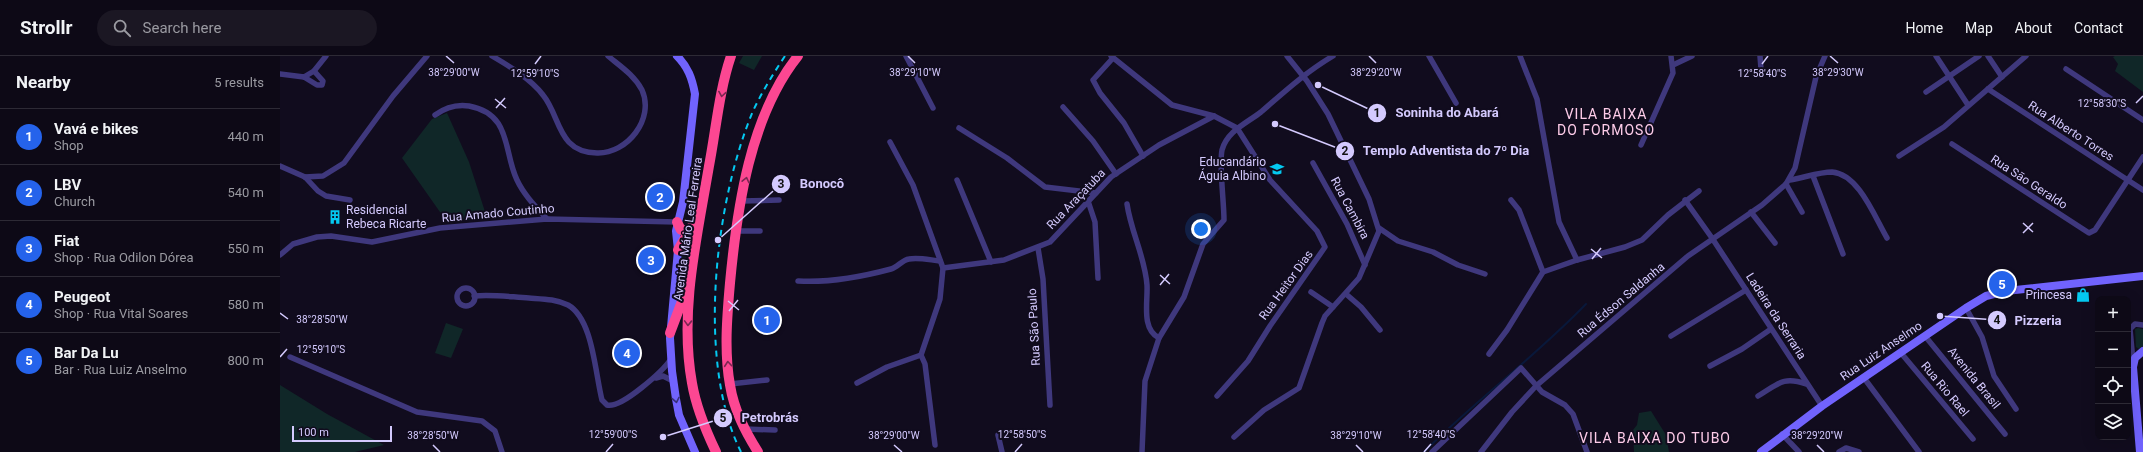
<!DOCTYPE html>
<html lang="en">
<head>
<meta charset="utf-8">
<style>
	:root { --surface:#0d0916; --page:#1b1723; --text:#f1f3f6; --muted:#9a9aa1; --line:#2d2a35; --accent:#2563eb }
	body { margin:0; font-family:Roboto,sans-serif; background:var(--page); color:var(--text) }
	.controls { position:absolute; right:12px; bottom:12px; display:grid; overflow:hidden; border-radius:8px; box-shadow:0 4px 16px #0002 }
	.controls button { width:36px; height:36px; display:grid; place-items:center; padding:0; border:0; border-bottom:1px solid var(--line); background:var(--surface); color:var(--text); font:20px sans-serif }
	.scale { position:absolute; left:12px; bottom:10px; width:100px; box-sizing:border-box; padding-left:4px; border:2px solid #d4cafe; border-top:0; font-size:11px; line-height:14px; white-space:nowrap; color:#d4cafe; -webkit-text-stroke:3px #110c1e; paint-order:stroke }
	.you { position:absolute; left:921px; top:173px; width:14px; height:14px; margin:-10px; border:3px solid #fff; border-radius:50%; background:#1a73e8; box-shadow:0 0 0 6px #1a73e833 }
	.badge { display:grid; place-items:center; width:26px; height:26px; border-radius:50%; background:var(--accent); color:#fff; font-size:13px; font-weight:700 }
	.pin { position:absolute; translate:-50% -50%; border:2px solid #fff; box-shadow:0 1px 4px #0006 }
	.list { margin:0; padding:0; list-style:none }
	h2 { display:flex; justify-content:space-between; align-items:center; height:52px; margin:0; padding:0 16px; font-size:17px }
	h2 small { font-size:13px; font-weight:400; color:var(--muted) }
	.list li { display:grid; grid-template-columns:26px 1fr auto; gap:12px; align-items:center; box-sizing:border-box; height:56px; padding:0 16px; border-top:1px solid var(--line) }
	.list b { display:block; font-size:15px; white-space:nowrap }
	.list p { margin:0; font-size:13px; white-space:nowrap; color:var(--muted) }
	.list em { font-size:13px; font-style:normal; color:var(--muted) }
	.icon { flex:none; width:22px; height:22px; fill:none; stroke:currentColor; stroke-width:2; stroke-linecap:round; stroke-linejoin:round }
	.map { position:relative; flex:none; width:1863px; height:396px; overflow:hidden }
	header { display:flex; align-items:center; gap:24px; box-sizing:border-box; height:56px; padding:0 20px; background:var(--surface); border-bottom:1px solid var(--line) }
	header strong { font-size:19px }
	nav { display:flex; gap:22px; margin-inline-start:auto; font-size:14px }
	.search { width:280px; height:36px; background:var(--page); display:flex; align-items:center; gap:10px; box-sizing:border-box; padding:0 14px; border-radius:22px; color:var(--muted); font-size:15px }
	main { display:flex }
	aside { flex:1; background:var(--surface) }
	.map>svg:first-child { display:block }
</style>
</head>
<body>
<header>
<strong>Strollr</strong>
<div class="search"><svg class="icon" aria-label="search" viewBox="0 0 24 24"><circle cx="10" cy="10" r="6"/><path d="M15 15l6 6"/></svg>Search here</div>
<nav><a>Home</a><a>Map</a><a>About</a><a>Contact</a></nav>
</header>
<main>
<aside>
<h2>Nearby<small>5 results</small></h2>
<ul class="list">
<li><span class="badge">1</span><div><b>Vavá e bikes</b><p>Shop</p></div><em>440 m</em></li>
<li><span class="badge">2</span><div><b>LBV</b><p>Church</p></div><em>540 m</em></li>
<li><span class="badge">3</span><div><b>Fiat</b><p>Shop · Rua Odilon Dórea</p></div><em>550 m</em></li>
<li><span class="badge">4</span><div><b>Peugeot</b><p>Shop · Rua Vital Soares</p></div><em>580 m</em></li>
<li><span class="badge">5</span><div><b>Bar Da Lu</b><p>Bar · Rua Luiz Anselmo</p></div><em>800 m</em></li>
</ul>
</aside>
<div class="map">
<svg width="1863" height="396" viewBox="0 0 1863 396">
	<rect width="100%" height="100%" fill="#110c1e"/>
	<!-- green -->
	<g fill="#102728">
		<path d="M463 0H482L474 14 459 7Z"/>
		<path d="M1835 0H1863V36L1835 15 1838 8 1833 1Z"/>
		<path d="M167 57 189 106 207 162 167 166 122 102 152 63Z"/>
		<path d="M411 177 397 251 402 189Z"/>
		<path d="M166 267 183 273 171 302 155 297Z"/>
		<path d="M1858 272 1863 273V290L1859 293 1856 291 1855 273Z"/>
		<path d="M0 329 47 358 104 389 75 396H0Z"/>
		<path d="M1371 355 1386 379 1389 396H1354L1353 374 1357 369 1359 357Z"/>
	</g>
	<g fill="none" stroke-linecap="round" stroke-linejoin="round">
		<!-- stream -->
		<path stroke="#09183a" stroke-width="2" d="M1144 396C1196 344 1255 301 1306 248"/>
		<!-- street -->
		<g stroke="#3f387d" stroke-width="5.5">
			<path d="M212 0C229 10 251 23 263 39 281 61 277 96 317 97 347 98 375 63 362 34 354 19 340 10 328 0"/>
			<path d="M626 0 653 52"/>
			<path d="M831 0 892 49 934 60 957 72"/>
			<path d="M1149 0 1176 47"/>
			<path d="M1240 0 1257 43 1279 166 1297 204"/>
			<path d="M1480 0 1481 13"/>
			<path d="M1656 0 1688 49"/>
			<path d="M1708 0 1722 21"/>
			<path d="M833 2 813 24 820 37 844 67 863 100"/>
			<path d="M1393 9 1412 0"/>
			<path d="M1786 13 1863 64"/>
			<path d="M0 18 24 21 34 15 46 0"/>
			<path d="M24 21 37 29H42L43 25 34 15"/>
			<path d="M1708 33 1863 134"/>
			<path d="M1646 36 1699 0"/>
			<path d="M783 51 813 85 836 118"/>
			<path d="M155 59C166 51 176 48 189 50 232 58 223 95 237 124 244 139 256 151 267 163"/>
			<path d="M679 72 727 102 765 131 816 137"/>
			<path d="M610 86 633 129 663 212 660 243 641 299"/>
			<path d="M1672 88 1809 177 1815 174 1863 101"/>
			<path d="M1361 89 1393 17 1391 0"/>
			<path d="M1619 100 1664 71 1746 0"/>
			<path d="M1033 107 1067 168 1085 209"/>
			<path d="M0 110 25 121 38 135 46 140 70 144"/>
			<path d="M1533 120 1563 198"/>
			<path d="M25 121 43 120 64 107 113 40 147 0"/>
			<path d="M677 124 711 206"/>
			<path d="M1510 124C1523 122 1539 116 1552 116 1579 118 1595 162 1607 182"/>
			<path d="M1506 128 1522 156"/>
			<path d="M1231 144 1239 154 1263 216"/>
			<path d="M1405 144 1432 182 1542 350"/>
			<path d="M462 145 499 144"/>
			<path d="M808 145 815 166 818 222"/>
			<path d="M847 148C851 176 865 201 867 229 868 246 861 273 879 282"/>
			<path d="M1471 156 1495 187"/>
			<path d="M1099 172 1118 185 1153 196 1178 209 1205 218"/>
			<path d="M456 175H480"/>
			<path d="M758 192 763 223 770 349"/>
			<path d="M0 199 13 188 37 181 51 180 92 186 160 172 267 163 397 166"/>
			<path d="M663 212 724 204 770 186 831 121 879 89 934 60"/>
			<path d="M518 225C549 227 581 221 611 213 618 211 622 204 629 203 638 201 650 204 660 205"/>
			<circle cx="186" cy="241" r="9"/>
			<path d="M1031 236 1053 251"/>
			<path d="M1066 238 1081 251 1100 274"/>
			<path d="M194 240C212 238 231 241 249 242 262 243 276 243 288 249 313 263 315 317 322 344L327 349C341 353 383 315 391 303"/>
			<path d="M1686 252 1702 281 1714 320 1736 353"/>
			<path d="M1391 280 1466 234"/>
			<path d="M1645 280 1725 378"/>
			<path d="M1621 297 1693 383"/>
			<path d="M1209 298 1227 274 1263 216 1297 204 1345 191 1362 184 1388 159 1419 135"/>
			<path d="M641 299 645 308 655 389"/>
			<path d="M10 301 137 356 202 365 215 375 222 396"/>
			<path d="M1853 305 1850 273 1855 268 1863 269"/>
			<path d="M1430 310 1462 293 1491 273"/>
			<path d="M376 322 383 320 393 325"/>
			<path d="M1584 322 1639 396"/>
			<path d="M577 327 607 311 641 299"/>
			<path d="M450 328 487 324"/>
			<path d="M937 340 968 305 990 270 1045 191 1037 175 990 124 957 72"/>
			<path d="M1478 340C1498 328 1503 320 1526 328"/>
			<path d="M465 373 495 374"/>
			<path d="M1502 378 1519 396"/>
			<path d="M718 379 722 396"/>
			<path d="M954 381 984 354 1019 332 1042 267 1045 260 1079 222 1099 175 1089 143 1048 58 1027 25 1007 0"/>
			<path d="M862 396 865 325 879 282 904 241 923 188 944 164C944 146 939 109 942 94 947 75 967 67 981 56 1004 36 1026 16 1053 0"/>
			<path d="M1152 396 1241 312 1262 336 1285 349 1293 358 1307 396"/>
			<path d="M1201 396 1232 356 1256 330 1408 200 1482 149 1506 128 1515 112 1536 21 1545 0"/>
			<path d="M1559 396 1566 392 1579 396"/>
		</g>
		<!-- secondary -->
		<g stroke="#7163fd" stroke-width="8">
			<path d="M397 0C408 11 412 22 415 38L403 146 396 175 398 194 390 282 392 315 396 343 399 359 415 396"/>
			<path d="M1481 396 1542 350 1686 252 1706 240 1726 235 1863 220"/>
			<path d="M1860 396 1853 311 1855 302 1863 295"/>
		</g>
		<!-- highway -->
		<g stroke="#fc4792" stroke-width="10">
			<path d="M397 166 401 174H410"/>
			<path d="M398 194 418 160"/>
			<path d="M390 277 407 232"/>
			<path d="M436 396C426 375 416 351 412 327 399 256 417 181 429 110 436 74 439 35 451 0"/>
			<path d="M478 396C465 375 454 354 450 329 444 296 447 261 450 227 457 152 470 60 518 0"/>
		</g>
		<!-- rail -->
		<path stroke="#04c9f1" stroke-width="2" stroke-dasharray="6 5" stroke-linecap="butt" d="M461 396C416 306 435 145 473 55 482 36 493 18 505 0"/>
	</g>
	<!-- one-way arrows -->
	<defs><path id="oneway-chevron" d="M-2-3.5L2.5 0L-2 3.5" fill="none" stroke-width="1.6" stroke-linecap="round" stroke-linejoin="round"/></defs>
	<g stroke="#7b2752">
		<use href="#oneway-chevron" transform="translate(442 38) rotate(99)"/>
		<use href="#oneway-chevron" transform="translate(466 124) rotate(-77)"/>
		<use href="#oneway-chevron" transform="translate(408 267) rotate(92)"/>
		<use href="#oneway-chevron" transform="translate(448 308) rotate(-95)"/>
	</g>
	<use stroke="#372f77" href="#oneway-chevron" transform="translate(396 344) rotate(79)"/>
	<!-- ticks -->
	<path fill="none" stroke="#d4cafe" stroke-width="1.5" d="M166 0 174 7M628 0 635 7M1089 0 1096 7M1550 0 1558 7M255 8 261 0M1482 8 1488 0M215 43 226 52M1856 47 1863 40M216 52 225 42M1743 167 1753 176M1743 177 1753 167M1311 193 1322 202M1312 203 1321 192M880 219 890 228M880 229 889 218M448 245 459 254M449 255 458 244M0 257 8 263M0 301 7 293M153 389 160 396M614 389 622 396M1076 389 1083 396M1537 389 1544 396M326 396 333 388M735 396 742 388M1144 396 1151 388"/>
	<!-- icons -->
	<defs>
		<symbol id="school-bare" viewBox="-9 -9 18 18"><path d="M0-5L7-2L0 1L-7-2ZM-4 1L0 2.5L4 1V4Q0 6-4 4Z" fill="#04c9f1" stroke="#110c1e" stroke-width="2.5" paint-order="stroke"/></symbol>
		<symbol id="building-bare" viewBox="-9 -9 18 18"><path d="M-4-6H4V6H1V3H-1V6H-4ZM-2.5-4.3h1.7v1.8h-1.7ZM.8-4.3h1.7v1.8H.8ZM-2.5-1h1.7V.8h-1.7ZM.8-1h1.7V.8H.8Z" fill="#04c9f1" stroke="#110c1e" stroke-width="2.5" paint-order="stroke"/></symbol>
		<symbol id="shop-bare" viewBox="-9 -9 18 18"><path d="M-5-2.5h2.3a2.7 3.5 0 0 1 5.4 0H5L5.5 6h-11ZM-1.5-2.5h3a1.5 2.3 0 0 0-3 0Z" fill="#04c9f1" stroke="#110c1e" stroke-width="2.5" paint-order="stroke"/></symbol>
	</defs>
	<g fill-rule="evenodd">
		<use href="#school-bare" x="987" y="103" width="20" height="20"/>
		<use href="#building-bare" x="45" y="151" width="20" height="20"/>
		<use href="#shop-bare" x="1793" y="229" width="20" height="20"/>
	</g>
	<g text-anchor="middle" stroke-width="4" stroke-linejoin="round" paint-order="stroke">
		<!-- street labels -->
		<g font-size="12" fill="#d4cafe" stroke="#110c1e">
			<text transform="translate(1791 75) rotate(33)" y="4">Rua Alberto Torres</text>
			<text transform="translate(1749 126) rotate(33)" y="4">Rua Sāo Geraldo</text>
			<text transform="translate(796 143) rotate(-46)" y="4">Rua Araçatuba</text>
			<text transform="translate(1070 152) rotate(62)" y="4">Rua Cambira</text>
			<text transform="translate(218 157) rotate(-5)" y="4">Rua Amado Coutinho</text>
			<text transform="translate(408 173) rotate(-82)" y="4">Avenida Mário Leal Ferreira</text>
			<text transform="translate(1006 229) rotate(-54)" y="4">Rua Heitor Dias</text>
			<text transform="translate(1341 244) rotate(-40)" y="4">Rua Édson Saldanha</text>
			<text transform="translate(1496 260) rotate(57)" y="4">Ladeira da Serraria</text>
			<text transform="translate(754 271) rotate(-93)" y="4">Rua São Paulo</text>
			<text transform="translate(1601 295) rotate(-34)" y="4">Rua Luiz Anselmo</text>
			<text transform="translate(1694 322) rotate(51)" y="4">Avenida Brasil</text>
			<text transform="translate(1665 333) rotate(50)" y="4">Rua Rio Rael</text>
		</g>
		<!-- poi labels -->
		<g font-size="12" fill="#d4cafe" stroke="#110c1e" text-anchor="end">
			<text x="986" y="110">Educandário<tspan x="986" dy="14">Águia Albino</tspan></text>
			<text x="66" y="158" text-anchor="start">Residencial<tspan x="66" dy="14">Rebeca Ricarte</tspan></text>
			<text x="1792" y="243">Princesa</text>
		</g>
		<!-- quarter labels -->
		<g font-size="14" letter-spacing="1" fill="#fecce9" stroke="#110c1e">
			<text x="1326" y="63">VILA BAIXA<tspan x="1326" dy="16">DO FORMOSO</tspan></text>
			<text x="1375" y="387">VILA BAIXA DO TUBO</text>
		</g>
	</g>
	<g font-size="10" text-anchor="middle" fill="#d4cafe" stroke="#110c1e" stroke-width="4" stroke-linejoin="round" paint-order="stroke">
		<text x="174" y="20">38°29'00"W</text>
		<text x="635" y="20">38°29'10"W</text>
		<text x="1096" y="20">38°29'20"W</text>
		<text x="1558" y="20">38°29'30"W</text>
		<text x="255" y="21">12°59'10"S</text>
		<text x="1482" y="21">12°58'40"S</text>
		<text x="1822" y="51">12°58'30"S</text>
		<text x="42" y="267">38°28'50"W</text>
		<text x="41" y="297">12°59'10"S</text>
		<text x="333" y="382">12°59'00"S</text>
		<text x="742" y="382">12°58'50"S</text>
		<text x="1151" y="382">12°58'40"S</text>
		<text x="153" y="383">38°28'50"W</text>
		<text x="614" y="383">38°29'00"W</text>
		<text x="1076" y="383">38°29'10"W</text>
		<text x="1537" y="383">38°29'20"W</text>
	</g>
	<!-- callouts -->
	<path fill="none" stroke="#d4cafe" stroke-width="1.5" d="M1038 29L1097 57M995 68L1065 95M438 184L501 128M1660 260L1717 264M383 381L443 362"/>
	<g fill="#d4cafe" stroke="#110c1e" stroke-width="1.5">
		<circle cx="1038" cy="29" r="4"/>
		<circle cx="995" cy="68" r="4"/>
		<circle cx="438" cy="184" r="4"/>
		<circle cx="1660" cy="260" r="4"/>
		<circle cx="383" cy="381" r="4"/>
		<circle cx="1097" cy="57" r="10"/>
		<circle cx="1065" cy="95" r="10"/>
		<circle cx="501" cy="128" r="10"/>
		<circle cx="1717" cy="264" r="10"/>
		<circle cx="443" cy="362" r="10"/>
	</g>
	<g font-size="12" text-anchor="middle" font-weight="bold" fill="#111">
		<text x="1097" y="61">1</text>
		<text x="1065" y="99">2</text>
		<text x="501" y="132">3</text>
		<text x="1717" y="268">4</text>
		<text x="443" y="366">5</text>
	</g>
	<g font-size="13" text-anchor="middle" font-weight="bold" fill="#d4cafe" stroke="#110c1e" stroke-width="4" stroke-linejoin="round" paint-order="stroke">
		<text x="1167" y="61">Soninha do Abará</text>
		<text x="1166" y="99">Templo Adventista do 7º Dia</text>
		<text x="542" y="132">Bonocô</text>
		<text x="1758" y="269">Pizzeria</text>
		<text x="490" y="366">Petrobrás</text>
	</g>
</svg>
<div class="controls">
<button>+</button>
<button>−</button>
<button><svg class="icon" aria-label="locate" viewBox="0 0 24 24"><circle cx="12" cy="12" r="6"/><path d="M12 2v4M12 18v4M2 12h4M18 12h4"/></svg></button>
<button><svg class="icon" aria-label="layers" viewBox="0 0 24 24"><path d="M12 4l9 5-9 5-9-5zM3 14l9 5 9-5"/></svg></button>
</div>
<div class="scale">100 m</div>
<div class="you"></div>
<div class="pin badge" style="left:487px;top:264px">1</div>
<div class="pin badge" style="left:380px;top:141px">2</div>
<div class="pin badge" style="left:371px;top:204px">3</div>
<div class="pin badge" style="left:347px;top:297px">4</div>
<div class="pin badge" style="left:1722px;top:228px">5</div>
</div>
</main>
</body>
</html>
